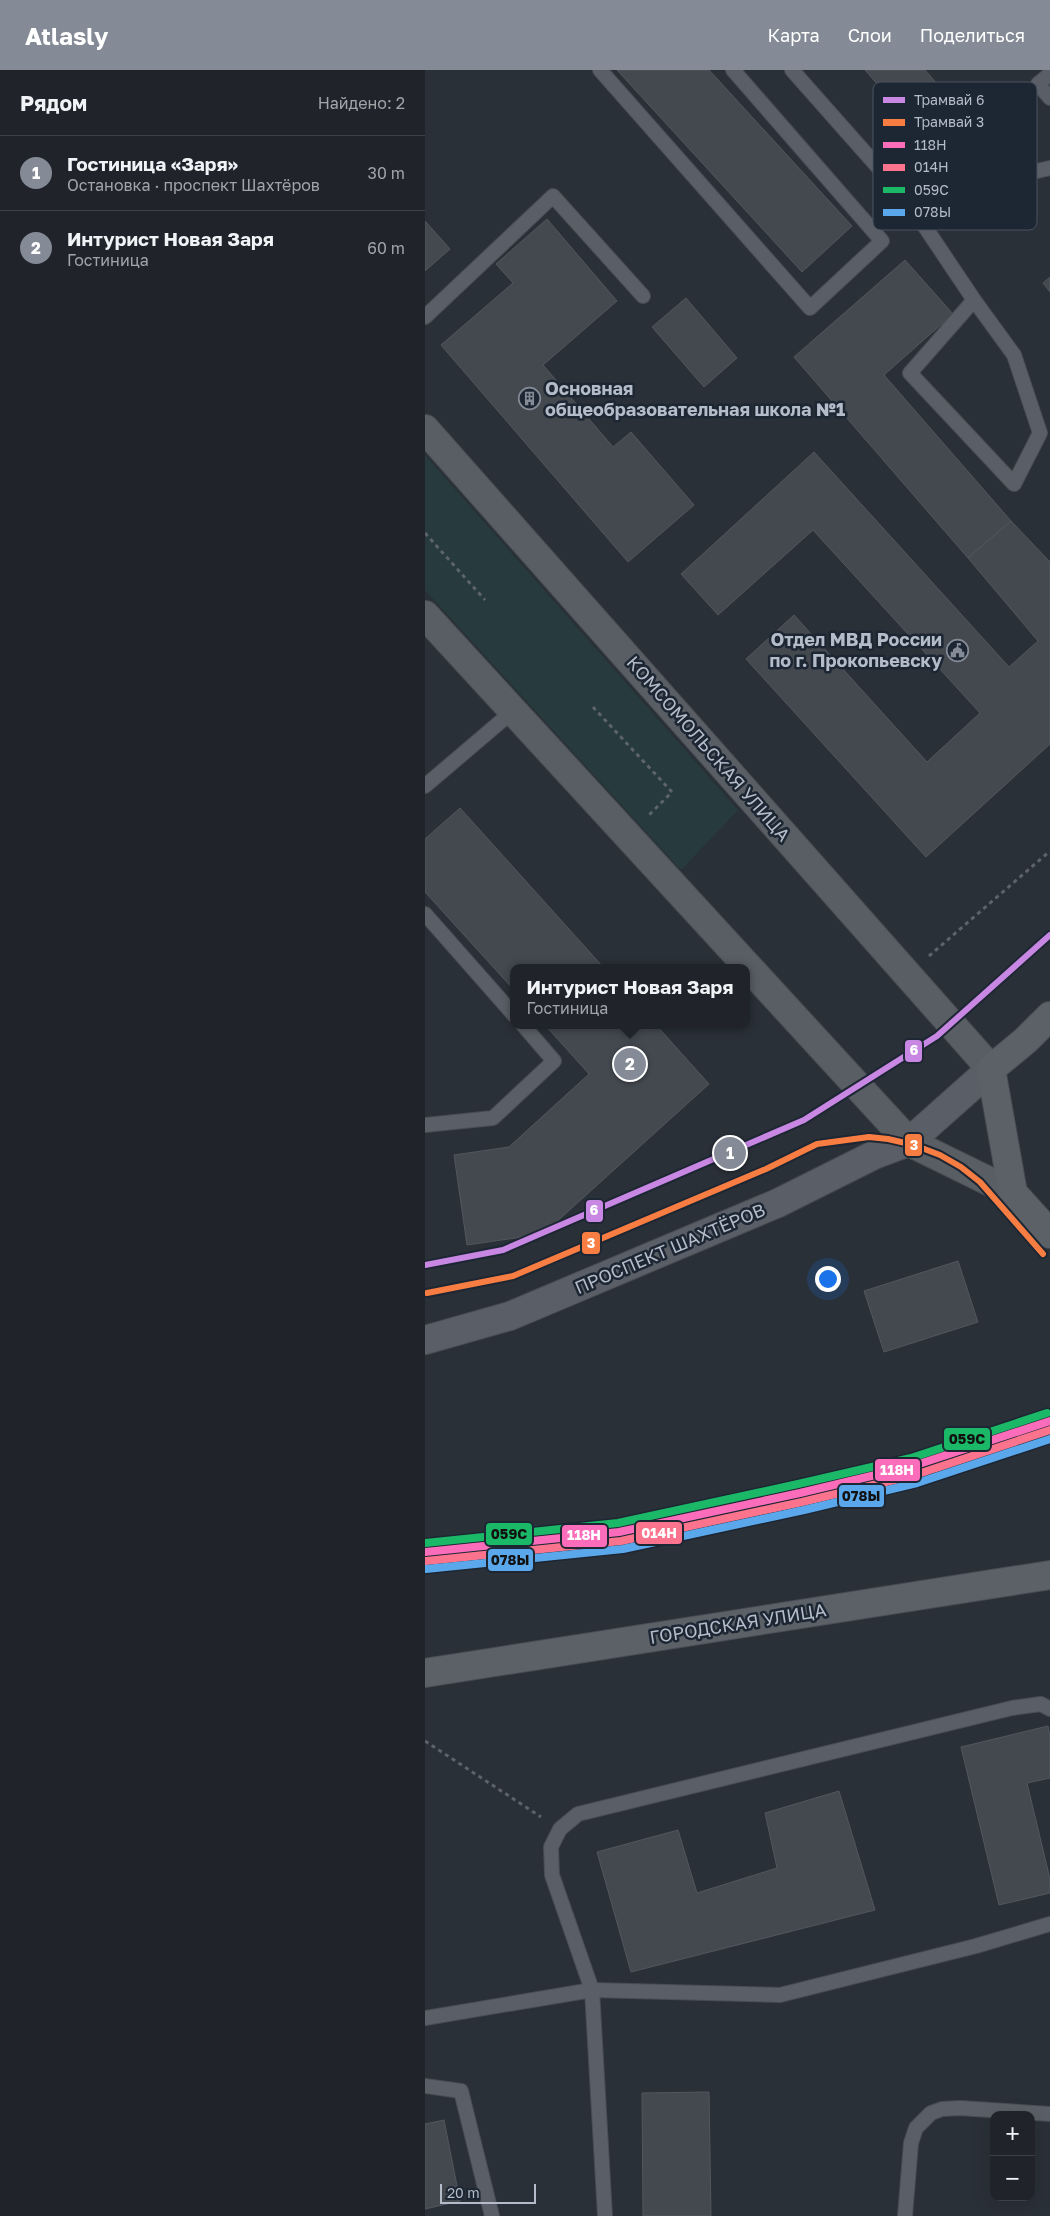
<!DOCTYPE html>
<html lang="ru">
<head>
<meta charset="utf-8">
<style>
	:root { --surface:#20242a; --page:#2d3036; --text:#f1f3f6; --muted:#a2a4a8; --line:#3d4147; --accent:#848b96 }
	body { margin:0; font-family:"Golos Text",sans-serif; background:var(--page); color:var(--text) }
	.controls { position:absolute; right:15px; bottom:15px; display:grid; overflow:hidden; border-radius:10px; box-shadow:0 5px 20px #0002 }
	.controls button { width:45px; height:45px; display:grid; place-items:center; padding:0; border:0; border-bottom:1px solid var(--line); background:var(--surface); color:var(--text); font:25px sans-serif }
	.scale { position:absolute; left:15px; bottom:12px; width:96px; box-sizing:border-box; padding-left:5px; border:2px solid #b4bcc9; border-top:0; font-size:14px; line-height:18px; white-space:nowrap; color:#b4bcc9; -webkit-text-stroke:4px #1d2633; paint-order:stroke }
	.you { position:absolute; left:402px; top:1208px; width:18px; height:18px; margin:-12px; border:4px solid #fff; border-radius:50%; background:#1a73e8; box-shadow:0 0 0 8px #1a73e833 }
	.badge { display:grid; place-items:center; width:32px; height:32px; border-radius:50%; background:var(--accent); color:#fff; font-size:16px; font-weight:700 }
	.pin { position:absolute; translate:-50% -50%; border:2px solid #fff; box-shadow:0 1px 5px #0006 }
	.popup { position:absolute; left:85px; top:894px; width:240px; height:65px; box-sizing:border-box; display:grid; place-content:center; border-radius:10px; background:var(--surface); filter:drop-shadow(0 1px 4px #0005); font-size:16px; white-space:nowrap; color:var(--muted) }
	.popup b { font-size:19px; color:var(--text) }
	.popup::after { content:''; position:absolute; left:50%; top:100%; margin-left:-10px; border:10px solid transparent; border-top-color:var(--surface) }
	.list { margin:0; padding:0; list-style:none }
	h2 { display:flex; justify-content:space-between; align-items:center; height:65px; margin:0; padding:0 20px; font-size:21px }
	h2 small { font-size:16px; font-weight:400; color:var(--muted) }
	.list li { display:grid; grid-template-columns:32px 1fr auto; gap:15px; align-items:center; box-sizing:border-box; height:75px; padding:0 20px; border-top:1px solid var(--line) }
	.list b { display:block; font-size:19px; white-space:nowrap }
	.list p { margin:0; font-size:16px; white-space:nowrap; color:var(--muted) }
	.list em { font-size:16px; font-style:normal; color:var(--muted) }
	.map { position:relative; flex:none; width:625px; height:2146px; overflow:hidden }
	header { display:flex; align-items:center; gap:30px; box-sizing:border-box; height:70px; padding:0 25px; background:var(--accent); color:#fff }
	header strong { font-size:24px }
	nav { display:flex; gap:28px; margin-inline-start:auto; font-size:18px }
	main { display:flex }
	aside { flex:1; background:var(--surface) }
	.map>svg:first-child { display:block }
</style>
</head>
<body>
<header>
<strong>Atlasly</strong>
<nav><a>Карта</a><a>Слои</a><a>Поделиться</a></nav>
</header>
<main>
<aside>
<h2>Рядом<small>Найдено: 2</small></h2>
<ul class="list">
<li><span class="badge">1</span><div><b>Гостиница «Заря»</b><p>Остановка · проспект Шахтёров</p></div><em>30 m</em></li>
<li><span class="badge">2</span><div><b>Интурист Новая Заря</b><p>Гостиница</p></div><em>60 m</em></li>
</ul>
</aside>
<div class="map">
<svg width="625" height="2146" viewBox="0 0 625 2146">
	<rect width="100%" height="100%" fill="#2a3038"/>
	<!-- green -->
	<path fill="#273a3e" d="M0 385 313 740 256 800 0 520Z"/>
	<!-- building -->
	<g fill="#444950" stroke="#52575f">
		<path d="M192 0H284L427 156 377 202Z"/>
		<path d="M440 0H500L544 51 510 80Z"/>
		<path d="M122 149 192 231 118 295 188 377 206 362 269 435 203 492 16 275 88 213 71 194Z"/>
		<path d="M0 151 25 179 0 201Z"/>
		<path d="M480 190 528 244 459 305 586 451 543 488 369 287Z"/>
		<path d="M625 207V222L618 213Z"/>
		<path d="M261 228 312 288 279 317 227 257Z"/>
		<path d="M389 382 584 597 613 571 543 488 586 451 625 492V674L501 787 321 589 369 545 502 692 555 643 388 460 293 545 256 504Z"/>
		<path d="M35 738 179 898H89V920L0 822V769Z"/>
		<path d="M120 955H231L284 1014 118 1164 42 1175 29 1085 84 1077 164 1004Z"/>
		<path d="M533 1191 553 1252 459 1282 439 1221Z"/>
		<path d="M623 1656 625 1666V1708L602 1713 625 1809V1823L574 1835 536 1677Z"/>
		<path d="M414 1721 450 1840 206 1902 172 1782 253 1760 272 1823 352 1798 340 1743Z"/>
		<path d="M284 2022 286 2146H218L217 2023Z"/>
		<path d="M19 2050 35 2131 0 2139V2054Z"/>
	</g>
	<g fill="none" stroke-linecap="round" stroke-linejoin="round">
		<defs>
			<g id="lane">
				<path d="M175 0 385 238 457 171 308 0"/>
				<path d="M367 0 482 130 549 230 485 303 589 414 615 363 589 285 549 230"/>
				<path d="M625 4 613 14 625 28"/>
				<path d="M482 130 625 98"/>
				<path d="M0 247 128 126 218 226"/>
				<path d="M0 716 88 641"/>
				<path d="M0 844 89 945"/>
				<path d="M0 1055 68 1048 129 991 98 955"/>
				<path d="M0 1948 167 1920 355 1925 551 1876 625 1854"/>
				<path d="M0 2016 36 2021 67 2146"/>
				<path d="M180 2146 167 1920 127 1805 126 1777 135 1759 153 1744 587 1638 616 1634 625 1639"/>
				<path d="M480 2146 486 2073 491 2058 506 2043 517 2039 535 2038 625 2044"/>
			</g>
			<path id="street" d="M0 1270 85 1246 353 1133 449 1085 484 1072 566 999"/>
			<g id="secondary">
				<path d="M0 359 566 999"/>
				<path d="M0 545 484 1072 588 1123"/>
			</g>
			<g id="primary">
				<path d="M625 946 601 970 566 999 588 1123 625 1164"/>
				<path d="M0 1603 625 1505"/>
			</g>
		</defs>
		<!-- lane casing -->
		<use href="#lane" stroke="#484c53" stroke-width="16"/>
		<!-- street casing -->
		<use href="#street" stroke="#484c53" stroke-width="30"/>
		<!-- secondary casing -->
		<use href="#secondary" stroke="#484c53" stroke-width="30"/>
		<!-- primary casing -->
		<use href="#primary" stroke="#484c55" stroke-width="30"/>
		<!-- path -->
		<g stroke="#5d636a" stroke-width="3" stroke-dasharray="4 4" stroke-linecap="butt">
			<path d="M0 463 60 530"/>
			<path d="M168 637 247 722 223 746"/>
			<path d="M504 886 625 781"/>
			<path d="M0 1671 116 1747"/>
		</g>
		<!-- lane -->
		<use href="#lane" stroke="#5a5e66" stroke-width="14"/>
		<!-- street -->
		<use href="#street" stroke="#5a5e66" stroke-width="28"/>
		<!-- secondary -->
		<use href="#secondary" stroke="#595d64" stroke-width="28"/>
		<!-- primary -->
		<use href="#primary" stroke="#5c6168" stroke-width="28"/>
		<defs>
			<path id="rail-1" d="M0 1482 194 1462 375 1423 488 1396 625 1351"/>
			<path id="rail-2" d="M1 1491 196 1471 377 1432 490 1405 625 1360"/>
			<path id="rail-3" d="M0 1473 193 1453 373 1414 486 1388 622 1343"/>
			<path id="rail-4" d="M1 1499 198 1479 379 1440 492 1413 625 1369"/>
		</defs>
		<!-- rail-1 casing -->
		<use href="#rail-1" stroke="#1d2633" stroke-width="11"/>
		<!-- rail-2 casing -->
		<use href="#rail-2" stroke="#1d2633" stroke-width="11"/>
		<!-- rail-3 casing -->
		<use href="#rail-3" stroke="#1d2633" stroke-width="11"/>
		<!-- rail-4 casing -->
		<use href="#rail-4" stroke="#1d2633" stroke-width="11"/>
		<!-- rail-1 -->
		<use href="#rail-1" stroke="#fb6dba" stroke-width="8"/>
		<!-- rail-2 -->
		<use href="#rail-2" stroke="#fc738d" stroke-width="8"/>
		<!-- rail-3 -->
		<use href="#rail-3" stroke="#1ab867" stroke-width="8"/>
		<!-- rail-4 -->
		<use href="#rail-4" stroke="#5aa8eb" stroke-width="8"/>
		<defs>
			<path id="tram-1" d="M0 1195 78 1180 379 1050 512 966 625 865"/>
			<path id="tram-2" d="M2 1223 88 1206 341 1099 392 1074 444 1067 463 1069 489 1075 515 1085 536 1097 555 1112 618 1184"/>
		</defs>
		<!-- tram-1 casing -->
		<use href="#tram-1" stroke="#1d2633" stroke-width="10"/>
		<!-- tram-2 casing -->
		<use href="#tram-2" stroke="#1d2633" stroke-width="10"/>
		<!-- tram-1 -->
		<use href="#tram-1" stroke="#c787e3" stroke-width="6"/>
		<!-- tram-2 -->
		<use href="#tram-2" stroke="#f77d43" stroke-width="6"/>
	</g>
	<!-- icons -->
	<defs>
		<symbol id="building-ring" viewBox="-11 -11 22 22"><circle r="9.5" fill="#1d2633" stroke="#848b96" stroke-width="1.5"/><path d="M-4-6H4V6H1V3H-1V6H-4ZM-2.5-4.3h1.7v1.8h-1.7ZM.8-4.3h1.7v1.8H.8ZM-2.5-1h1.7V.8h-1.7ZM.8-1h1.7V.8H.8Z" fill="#848b96"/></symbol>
		<symbol id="civic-ring" viewBox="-11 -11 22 22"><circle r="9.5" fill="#1d2633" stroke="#848b96" stroke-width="1.5"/><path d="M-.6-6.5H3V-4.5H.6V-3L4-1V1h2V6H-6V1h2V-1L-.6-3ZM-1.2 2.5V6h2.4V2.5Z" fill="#848b96"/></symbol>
	</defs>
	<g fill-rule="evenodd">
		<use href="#building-ring" x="92" y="316" width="25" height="25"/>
		<use href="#civic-ring" x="520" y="568" width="25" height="25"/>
	</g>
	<g text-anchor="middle" stroke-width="5" stroke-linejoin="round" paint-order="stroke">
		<!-- poi labels -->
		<g font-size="18" font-weight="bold" fill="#b4bcc9" stroke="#1d2633" text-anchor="start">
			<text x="120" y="325">Основная<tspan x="120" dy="21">общеобразовательная школа №1</tspan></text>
			<text x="517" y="576" text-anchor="end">Отдел МВД России<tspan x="517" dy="21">по г. Прокопьевску</tspan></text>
		</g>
		<!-- street labels -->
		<g font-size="18" fill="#b4bcc9" stroke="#1d2633">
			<text transform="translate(283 679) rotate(49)" y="6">КОМСОМОЛЬСКАЯ УЛИЦА</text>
			<text transform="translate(245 1179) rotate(-23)" y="6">ПРОСПЕКТ ШАХТЁРОВ</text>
			<text transform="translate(313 1554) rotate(-9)" y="6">ГОРОДСКАЯ УЛИЦА</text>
		</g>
	</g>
	<!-- legend -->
	<rect x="448" y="12" width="164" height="148" rx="8" fill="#1d2633" stroke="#4a5360" stroke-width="1"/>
	<rect x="458" y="27" width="22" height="6" fill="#c787e3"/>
	<rect x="458" y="49" width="22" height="7" fill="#f77d43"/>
	<rect x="458" y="72" width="22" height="6" fill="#fb6dba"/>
	<rect x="458" y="94" width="22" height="7" fill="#fc738d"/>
	<rect x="458" y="117" width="22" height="6" fill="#1ab867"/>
	<rect x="458" y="139" width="22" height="7" fill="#5aa8eb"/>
	<g font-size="14" fill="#b4bcc9">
		<text x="489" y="35">Трамвай 6</text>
		<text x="489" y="57">Трамвай 3</text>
		<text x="489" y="80">118Н</text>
		<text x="489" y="102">014Н</text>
		<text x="489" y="125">059С</text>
		<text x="489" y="147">078Ы</text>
	</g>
	<g stroke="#1d2633" stroke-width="2">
		<rect x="479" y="969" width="19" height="24" rx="5" fill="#c787e3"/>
		<rect x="479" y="1063" width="19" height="24" rx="5" fill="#f77d43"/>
		<rect x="160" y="1129" width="19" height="24" rx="5" fill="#c787e3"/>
		<rect x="156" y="1161" width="20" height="24" rx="5" fill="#f77d43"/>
		<rect x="518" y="1357" width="48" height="24" rx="5" fill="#1ab867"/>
		<rect x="449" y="1388" width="47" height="24" rx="5" fill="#fb6dba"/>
		<rect x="413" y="1414" width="47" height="24" rx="5" fill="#5aa8eb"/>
		<rect x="210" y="1451" width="48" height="24" rx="5" fill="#fc738d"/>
		<rect x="60" y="1452" width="48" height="24" rx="5" fill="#1ab867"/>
		<rect x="136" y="1454" width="47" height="24" rx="5" fill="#fb6dba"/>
		<rect x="62" y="1478" width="47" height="24" rx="5" fill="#5aa8eb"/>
	</g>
	<g font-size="14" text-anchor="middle" font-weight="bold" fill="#fff">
		<text x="489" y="985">6</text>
		<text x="489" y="1080">3</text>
		<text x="169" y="1145">6</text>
		<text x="166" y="1178">3</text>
		<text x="472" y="1405">118Н</text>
		<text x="234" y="1468">014Н</text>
		<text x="159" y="1470">118Н</text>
	</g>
	<g font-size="14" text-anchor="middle" font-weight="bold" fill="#111">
		<text x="542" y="1374">059С</text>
		<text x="436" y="1431">078Ы</text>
		<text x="84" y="1469">059С</text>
		<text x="85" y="1495">078Ы</text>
	</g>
</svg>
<div class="controls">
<button>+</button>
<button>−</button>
</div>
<div class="scale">20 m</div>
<div class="you"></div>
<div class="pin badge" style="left:305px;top:1083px">1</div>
<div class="pin badge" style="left:205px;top:994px">2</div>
<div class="popup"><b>Интурист Новая Заря</b>Гостиница</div>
</div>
</main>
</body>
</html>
